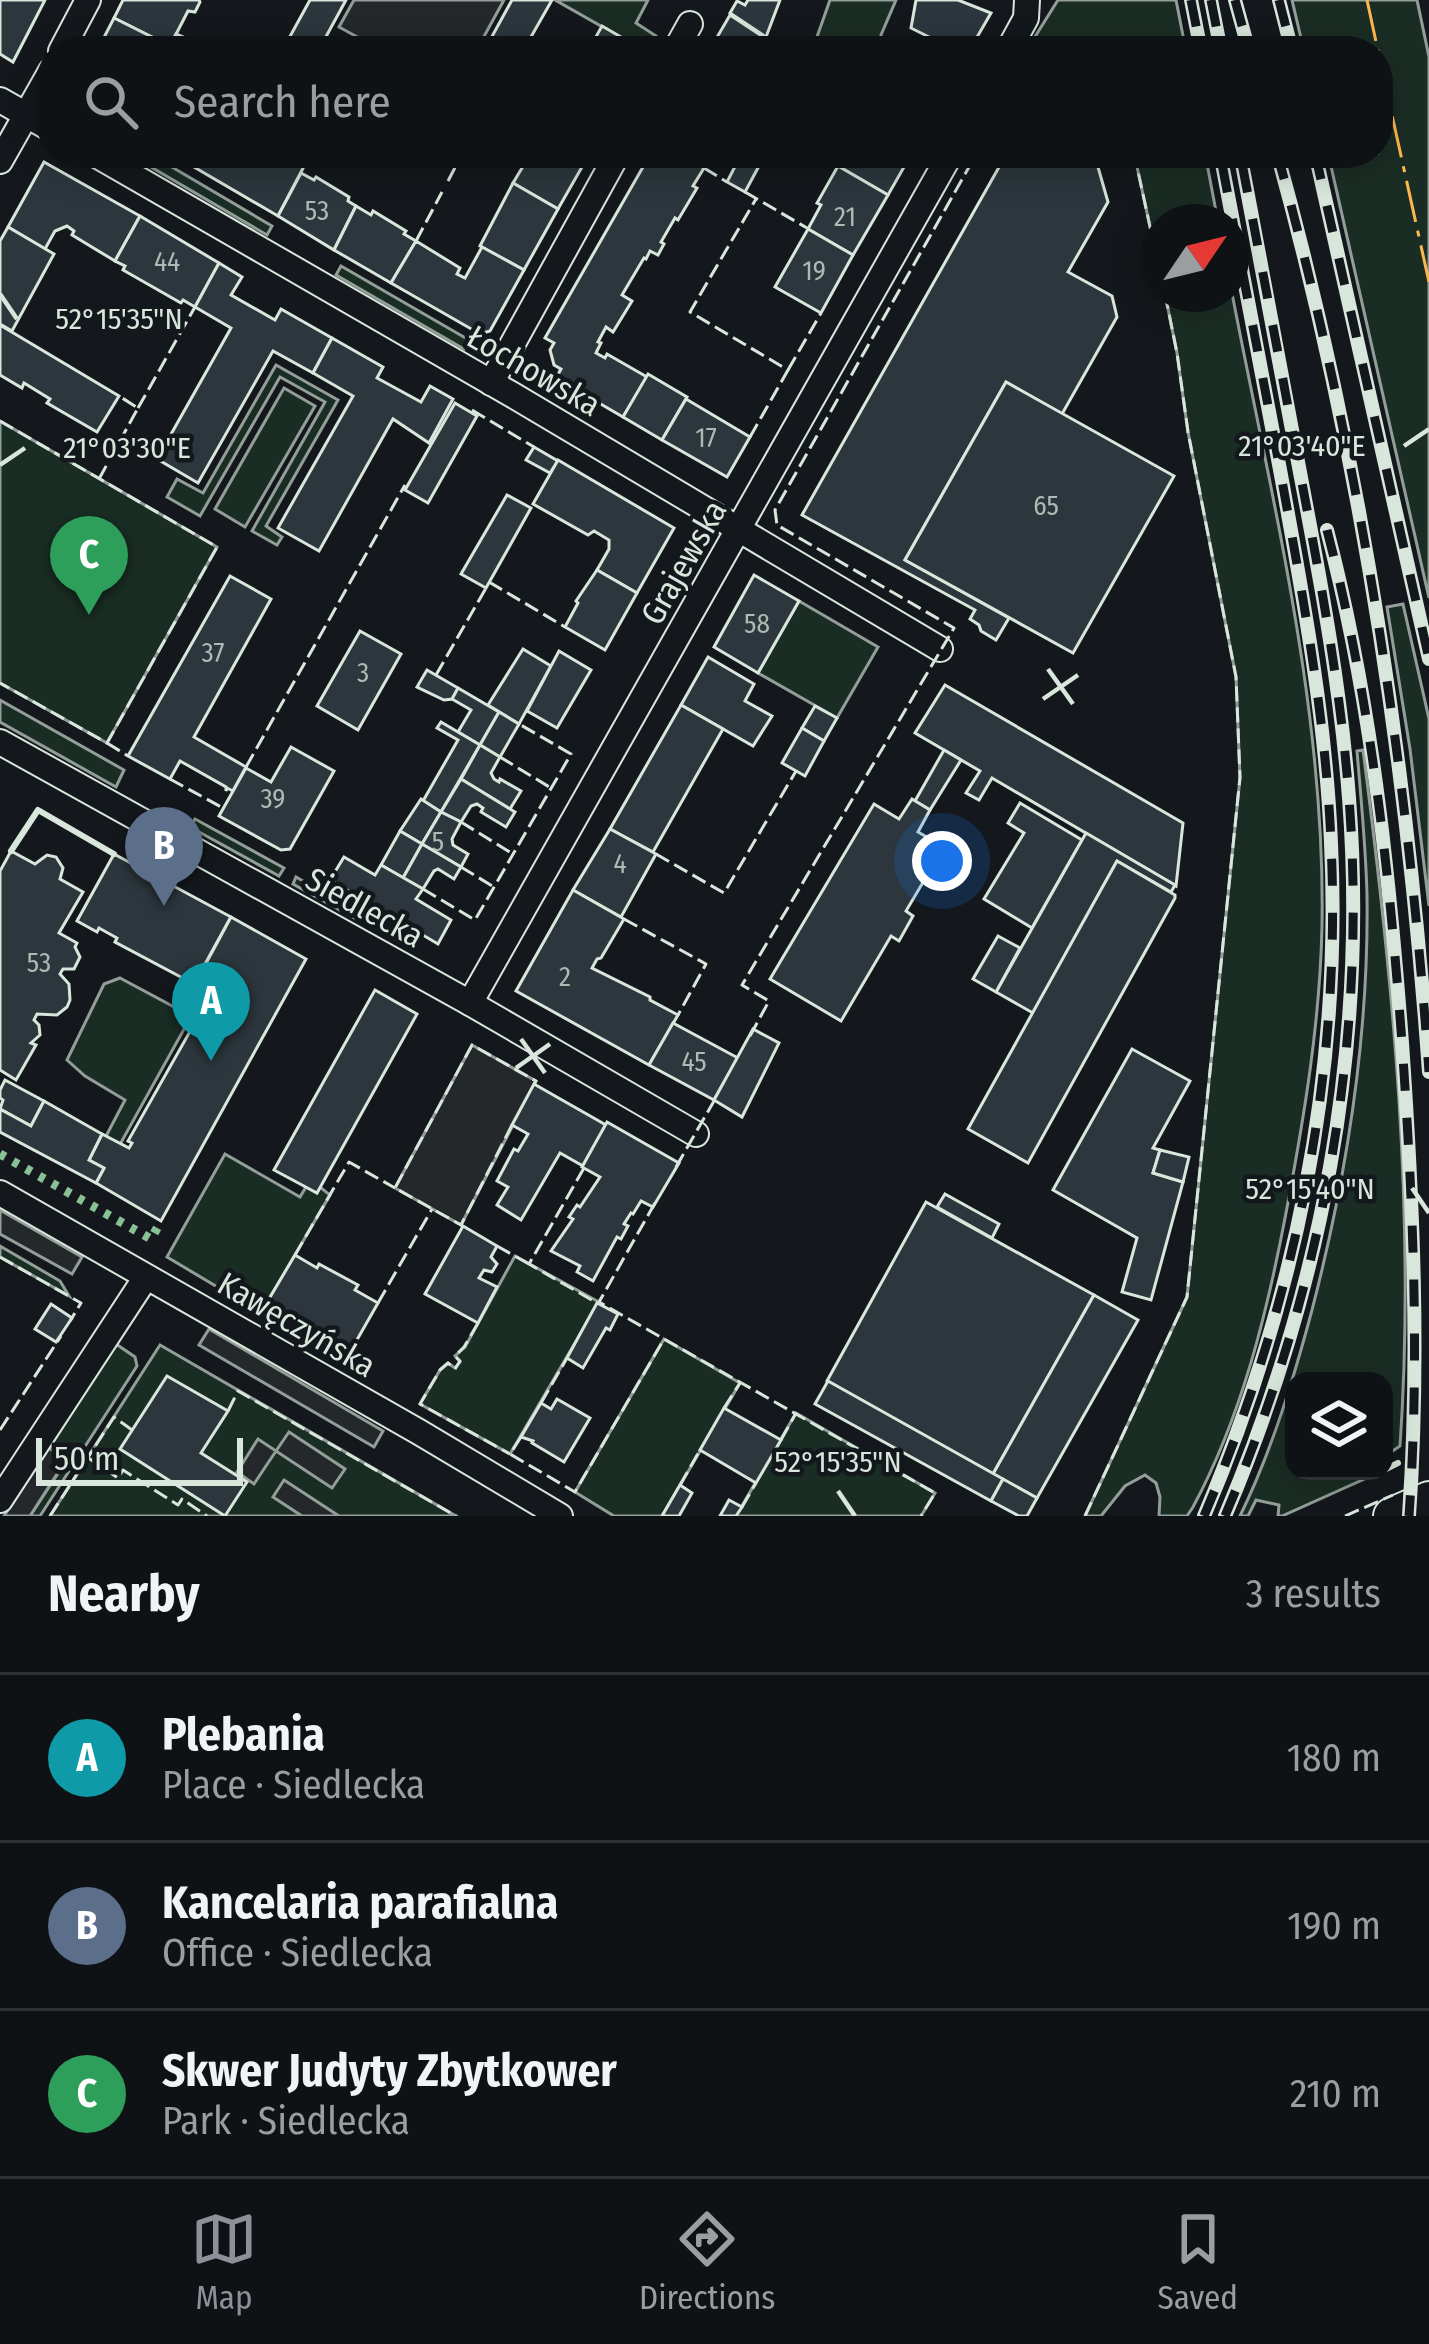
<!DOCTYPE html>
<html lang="en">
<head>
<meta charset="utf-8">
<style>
	:root { --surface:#0f1215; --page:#1d2022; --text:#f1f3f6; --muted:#9b9ea0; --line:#2f3234; --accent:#8c9099 }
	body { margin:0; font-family:"Fira Sans Condensed",sans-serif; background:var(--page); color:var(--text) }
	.controls { position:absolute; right:36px; bottom:36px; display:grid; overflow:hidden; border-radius:24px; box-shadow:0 6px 30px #0003 }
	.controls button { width:108px; height:108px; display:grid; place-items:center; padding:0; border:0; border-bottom:3px solid var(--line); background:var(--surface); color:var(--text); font:60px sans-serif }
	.compass { position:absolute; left:1141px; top:204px; width:108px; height:108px; border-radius:50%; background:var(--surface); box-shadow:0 6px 30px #0003; rotate:55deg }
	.scale { position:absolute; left:36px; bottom:30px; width:207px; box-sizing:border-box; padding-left:12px; border:6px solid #d8e6dc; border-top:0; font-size:33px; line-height:42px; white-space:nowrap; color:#d8e6dc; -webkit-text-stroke:9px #14181c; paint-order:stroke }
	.you { position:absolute; left:942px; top:861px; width:42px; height:42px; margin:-30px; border:9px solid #fff; border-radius:50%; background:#1a73e8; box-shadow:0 0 0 18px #1a73e833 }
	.badge { display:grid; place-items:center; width:78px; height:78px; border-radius:50%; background:var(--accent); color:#fff; font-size:39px; font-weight:700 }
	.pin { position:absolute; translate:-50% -99px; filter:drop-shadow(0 3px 6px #0008) }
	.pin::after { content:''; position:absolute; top:63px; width:42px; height:36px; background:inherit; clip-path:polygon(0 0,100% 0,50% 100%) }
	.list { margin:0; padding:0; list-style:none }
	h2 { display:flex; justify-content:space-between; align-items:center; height:156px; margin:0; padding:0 48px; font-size:51px }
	h2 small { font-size:39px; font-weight:400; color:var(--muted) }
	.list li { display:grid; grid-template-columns:78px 1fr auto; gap:36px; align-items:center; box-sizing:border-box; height:168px; padding:0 48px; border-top:3px solid var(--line) }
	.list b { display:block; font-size:45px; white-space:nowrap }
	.list p { margin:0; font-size:39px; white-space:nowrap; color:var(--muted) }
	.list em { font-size:39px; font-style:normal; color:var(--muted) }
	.icon { flex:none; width:66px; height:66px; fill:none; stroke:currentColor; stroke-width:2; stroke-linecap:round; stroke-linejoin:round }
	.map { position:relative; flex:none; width:1429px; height:1516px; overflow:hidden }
	.search { position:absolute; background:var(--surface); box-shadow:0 6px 30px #0003; left:36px; right:36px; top:36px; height:132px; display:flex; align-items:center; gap:30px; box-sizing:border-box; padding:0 42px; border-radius:48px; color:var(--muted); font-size:45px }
	.sheet { height:660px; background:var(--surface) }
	nav { display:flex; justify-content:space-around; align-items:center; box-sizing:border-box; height:168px; border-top:3px solid var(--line); background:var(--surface); font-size:33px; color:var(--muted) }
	nav a { display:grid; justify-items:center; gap:6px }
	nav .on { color:var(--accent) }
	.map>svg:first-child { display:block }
</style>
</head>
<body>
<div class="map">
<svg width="1429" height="1516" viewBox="0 0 1429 1516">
	<rect width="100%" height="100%" fill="#14181c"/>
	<!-- green -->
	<g fill="#1a2d24" stroke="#939e99" stroke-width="3">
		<path d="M555 0H648L636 23 656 36 648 51H645Z"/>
		<path d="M830 0H896L881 35 884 51H812Z"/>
		<path d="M1058 0H1176L1186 51H1053L1033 40Z"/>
		<path d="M1292 0H1417L1429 57V598L1328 153H1378V51H1304Z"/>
		<path d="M127 153H148L272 226 267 235Z"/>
		<path d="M1134 153H1205L1218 222H1159V268Z"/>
		<path d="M341 266 469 340 464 349 336 275Z"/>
		<path d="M1231 288C1271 497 1326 711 1322 926 1320 1023 1304 1118 1286 1213 1267 1313 1242 1416 1193 1507L1187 1516H1159L1160 1497 1156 1483 1145 1475 1125 1486 1101 1516H1085L1187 1297 1240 778 1236 677 1188 432 1177 353 1165 294H1231Z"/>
		<path d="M276 365 338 400 266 526 282 537 277 545 252 531 325 402 280 377 200 516 167 497 177 479 203 493Z"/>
		<path d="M284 388 315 406 245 527 215 509Z"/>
		<path d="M0 421 217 547 107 743 0 683Z"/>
		<path d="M799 601 878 647 837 718 758 673Z"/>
		<path d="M1403 604 1429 719V906L1410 749 1387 607Z"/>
		<path d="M0 700 124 770 116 787 0 722Z"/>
		<path d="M1363 750C1393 981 1416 1213 1400 1446L1384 1457V1381H1294V1471H1369L1371 1476 1282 1516H1278L1279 1505 1256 1500 1248 1516H1240C1272 1450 1293 1381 1312 1310 1347 1175 1369 1036 1367 896 1366 848 1361 799 1357 751Z"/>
		<path d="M195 819 284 868 279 876 190 827Z"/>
		<path d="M296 877 359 913 356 919 293 884Z"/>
		<path d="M120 978 178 1009 191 988 203 995 118 1148 104 1140 125 1100 85 1076 67 1060 104 984Z"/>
		<path d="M225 1154 300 1197 306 1187 317 1193 320 1187 330 1195 261 1313 167 1257Z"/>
		<path d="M0 1246 60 1281 69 1296 0 1257Z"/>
		<path d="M515 1256 599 1302 510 1454 420 1404 440 1370 448 1363 455 1368 460 1362 455 1356 465 1347Z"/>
		<path d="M664 1339 740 1383 662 1516H614L575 1492Z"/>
		<path d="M116 1344 135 1357 137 1366 40 1516H30L66 1461 53 1451 52 1443Z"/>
		<path d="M160 1345 456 1516H50Z"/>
		<path d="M796 1413 935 1493 921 1516H736Z"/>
	</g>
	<!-- parking -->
	<g fill="#24282b" stroke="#939e99" stroke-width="3">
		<path d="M354 0H504L476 51H383L339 27Z"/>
		<path d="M472 1045 536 1081 461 1225 395 1188Z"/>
		<path d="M0 1210 82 1257 72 1274 0 1234Z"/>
		<path d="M209 1329 383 1431 374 1447 199 1345Z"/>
		<path d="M289 1432 345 1469 332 1488 276 1451 254 1484 237 1472 258 1439 276 1451Z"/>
		<path d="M49 1448 66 1460 30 1516H4Z"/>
		<path d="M284 1480 339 1516H302L273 1497Z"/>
	</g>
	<!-- building -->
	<g fill="#2c363c" stroke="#d8e6dc" stroke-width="3">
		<path d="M0 0H45L13 62 0 54Z"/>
		<path d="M123 0H199L200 2 195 12 188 11 170 46 114 18Z"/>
		<path d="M310 0H346L322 44 334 51H282Z"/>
		<path d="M512 0H552L523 51H484Z"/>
		<path d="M748 0H780L766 37 730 13 737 1 745 5Z"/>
		<path d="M916 0H958L991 13 969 51H942L943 44 911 28Z"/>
		<path d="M730 15 771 42 766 51H709Z"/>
		<path d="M114 18 170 46 176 34 190 40 209 38 230 51H97Z"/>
		<path d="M602 26 645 51H588Z"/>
		<path d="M170 153H311L278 216Z"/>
		<path d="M531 153H590L558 209 513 183Z"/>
		<path d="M651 153H677L704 168 693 186 697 188 678 220 675 218 661 242 664 244 658 255 650 251 646 259 644 258 622 295 632 301 613 332 606 327 598 342 601 343 596 353 605 358 607 354 647 377 623 417 556 378 561 369 554 365 550 350 554 343 545 338Z"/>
		<path d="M742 153H766L745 192 727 182Z"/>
		<path d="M846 153H912L888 195 838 166Z"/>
		<path d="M1007 153H1094L1108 202 1068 272 1112 296 1117 317 1062 414 1006 382 905 560 1009 618 996 640 981 631 979 625 970 619 975 610 802 515Z"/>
		<path d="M44 162 140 216 115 261 72 235 74 231 67 226 55 231 45 249 8 227Z"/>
		<path d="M838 166 888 195 853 255 808 229 821 205 817 203Z"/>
		<path d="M301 173 314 180 316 177 349 197 348 201 356 206 334 250 278 216Z"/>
		<path d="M513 183 558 209 524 270 480 246Z"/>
		<path d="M356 206 371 215 373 211 406 231 404 234 416 241 391 283 334 250Z"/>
		<path d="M140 216 219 263 195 307 183 300 181 303 123 270 125 266 115 261Z"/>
		<path d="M8 227 54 254 12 331 0 324V241Z"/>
		<path d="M808 229 853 255 821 313 775 287Z"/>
		<path d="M416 241 460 268 457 274 465 278 482 247 524 270 490 331 480 334 391 283Z"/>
		<path d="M219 263 242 277 231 295 275 320 281 309 332 338 313 373 273 351 198 483 157 459 231 328 195 307Z"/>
		<path d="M0 325 119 396 97 432 47 403 50 399 24 383 22 388 0 375Z"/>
		<path d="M332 338 383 367 377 378 421 402 430 386 453 399 429 443 393 419 319 551 278 528 353 396 313 373Z"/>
		<path d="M648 374 687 397 662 440 623 417Z"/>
		<path d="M1006 382 1174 476 1073 653 905 560Z"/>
		<path d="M686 399 750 437 727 477 662 440Z"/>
		<path d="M455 403 477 416 428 503 405 490Z"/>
		<path d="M534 447 558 461 550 473 526 460Z"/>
		<path d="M558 460 674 528 637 593 597 570 609 549V540L594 531 588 535 533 504Z"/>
		<path d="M507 495 531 508 486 588 461 574Z"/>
		<path d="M597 570 637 593 605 650 565 627 578 603 576 601Z"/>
		<path d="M754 575 799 601 758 673 714 647Z"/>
		<path d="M230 576 271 599 194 737 246 767 233 791 227 788 226 791V787L180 761 170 779 128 756Z"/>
		<path d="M360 631 401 654 358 730 317 706Z"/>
		<path d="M523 649 551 666 519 724 488 705Z"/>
		<path d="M559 651 591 670 557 728 527 711Z"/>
		<path d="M708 657 754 684 745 701 772 716 753 746 681 705Z"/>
		<path d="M427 670 458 688 453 699 444 700 417 687Z"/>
		<path d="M945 685 1183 823 1176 886 992 778 979 800 966 793 980 771 915 733Z"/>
		<path d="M458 688 499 712 480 745 458 732 471 710 452 699Z"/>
		<path d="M681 705 723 729 653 852 610 829Z"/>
		<path d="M815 706 837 718 824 741 802 728Z"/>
		<path d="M499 712 519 724 500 757 480 745Z"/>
		<path d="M441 722 480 745 441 812 423 801 458 740 437 728Z"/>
		<path d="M802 728 824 741 805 776 782 763Z"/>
		<path d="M480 745 500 757 491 773 494 779 499 782 500 779 521 791 510 809 461 779Z"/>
		<path d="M291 747 334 771 290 849 281 850 219 816 246 768 271 782Z"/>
		<path d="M944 750 961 760 930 810 915 801Z"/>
		<path d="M461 779 515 812 506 827 481 812 483 808 477 804 471 806 461 822 441 812Z"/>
		<path d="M421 799 441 812 422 844 400 831Z"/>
		<path d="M912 799 930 810 918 832 944 847 906 911 913 916 899 941 891 936 841 1021 770 979 874 804 899 819Z"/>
		<path d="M1020 803 1082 840 1032 928 984 899 1024 833 1008 823Z"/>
		<path d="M441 812 461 822 452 839 453 845 468 854 461 867 422 844Z"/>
		<path d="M610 829 656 854 621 917 573 890Z"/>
		<path d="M400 831 422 844 403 878 381 865Z"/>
		<path d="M1086 833 1175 885 1171 892 1117 861 1033 1013 996 992Z"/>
		<path d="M422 844 461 867 454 879 438 869 434 871 423 889 403 878Z"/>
		<path d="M11 851 35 864 47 855 56 857 63 868 60 879 83 892 59 933 77 943 75 947 80 957 74 969H63L60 974 69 984 70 1000 67 1007 57 1015 37 1014 34 1020 39 1025 40 1035 31 1043 36 1045 16 1080 0 1070V871Z"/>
		<path d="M114 854 231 917 194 984 115 942 117 938 99 928 97 932 77 921Z"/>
		<path d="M344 857 375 875 381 865 423 889 416 899 451 920 438 944 330 880Z"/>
		<path d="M1117 861 1175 895V898L1028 1163 968 1129Z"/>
		<path d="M573 890 624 919 601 958 597 959 592 968 650 997V1000L678 1015 649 1065 516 991Z"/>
		<path d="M231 917 306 959 161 1221 96 1183 104 1168 89 1160 102 1134 129 1148 132 1143 128 1141 214 989 197 980Z"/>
		<path d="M998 936 1020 948 996 992 973 979Z"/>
		<path d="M375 990 417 1014 317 1193 274 1170Z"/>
		<path d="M673 1023 738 1058 714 1100 649 1065Z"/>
		<path d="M753 1029 779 1043 742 1117 714 1100Z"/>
		<path d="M1132 1049 1190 1081 1153 1148 1160 1150 1153 1173 1183 1182 1151 1300 1122 1292 1137 1238 1053 1190Z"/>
		<path d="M5 1080 44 1101 31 1126 0 1109 3 1100 0 1098V1090Z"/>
		<path d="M534 1084 606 1125 583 1166 560 1153 521 1220 497 1205 508 1187 497 1181 514 1149 518 1151 528 1134 512 1125Z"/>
		<path d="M44 1101 102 1134 89 1160 104 1168 96 1183 0 1132V1109L31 1126Z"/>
		<path d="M607 1122 679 1163 653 1207 641 1201 633 1214 631 1213 624 1224 628 1226 621 1239 617 1237 593 1281 577 1272 580 1266 551 1251 573 1219 569 1217 577 1205 580 1207 600 1177 582 1167Z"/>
		<path d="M1160 1150 1189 1157 1183 1182 1153 1173Z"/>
		<path d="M945 1194 999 1224 992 1238 937 1207Z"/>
		<path d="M926 1202 1094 1295 993 1474 827 1381Z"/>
		<path d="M463 1226 497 1246 491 1257 497 1264 492 1272 484 1270 479 1278 497 1287 478 1323 425 1294Z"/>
		<path d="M295 1255 317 1268 319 1264 358 1285 355 1290 378 1303 350 1352 266 1304Z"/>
		<path d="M1094 1295 1138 1320 1037 1498 993 1474Z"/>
		<path d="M597 1303 618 1314 610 1330 606 1328 583 1368 567 1358Z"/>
		<path d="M51 1304 72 1318 56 1342 35 1329Z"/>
		<path d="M167 1376 228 1411 201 1453 247 1482 225 1516 120 1449Z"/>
		<path d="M828 1381 1003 1479 991 1501 815 1404Z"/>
		<path d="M557 1399 590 1418 564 1462 532 1443 533 1441 521 1437 541 1403 551 1409Z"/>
		<path d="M724 1408 781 1440 756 1483 700 1450Z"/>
		<path d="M1003 1479 1037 1498 1027 1516H1019L991 1501Z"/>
		<path d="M680 1485 692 1493 679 1516H662Z"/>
		<path d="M729 1500 742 1507 736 1516H720Z"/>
	</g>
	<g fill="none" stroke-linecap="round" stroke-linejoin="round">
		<defs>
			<g id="street">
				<path d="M61 51 88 0"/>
				<path d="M675 51 690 24"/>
				<path d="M1008 51 1026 18 1027 0"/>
				<path d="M0 100 51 129"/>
				<path d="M93 153 511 394 940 649"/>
				<path d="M0 161 51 71"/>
				<path d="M491 383 618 153"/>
				<path d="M0 742 470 1003 696 1134"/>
				<path d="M470 1003 951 153"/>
				<path d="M0 1193 419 1432 560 1516"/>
				<path d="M0 1500 146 1277"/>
			</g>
			<path id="secondary" d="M1392 1516 1429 1500"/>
		</defs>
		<!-- street casing -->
		<use href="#street" stroke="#d8e6dc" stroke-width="28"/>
		<!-- secondary casing -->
		<use href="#secondary" stroke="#d8e6dc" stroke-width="40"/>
		<!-- street -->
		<use href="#street" stroke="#14181c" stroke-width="24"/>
		<!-- secondary -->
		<use href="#secondary" stroke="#14181c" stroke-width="36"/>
		<defs>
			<g id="rail">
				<path d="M1191 0 1201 51"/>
				<path d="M1211 0 1221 51"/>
				<path d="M1235 0 1249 51"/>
				<path d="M1279 0 1292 51"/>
				<path d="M1277 153C1360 453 1407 762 1429 1072"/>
				<path d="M1315 153 1429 659"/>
				<path d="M1327 530C1371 699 1389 869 1402 1043 1413 1201 1420 1358 1409 1516"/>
				<path d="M1204 1516C1295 1303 1342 1075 1331 843 1326 719 1303 597 1281 475 1261 367 1240 260 1220 153"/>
				<path d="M1225 1516C1322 1289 1368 1045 1349 798 1341 692 1322 588 1302 483 1282 373 1261 263 1240 153"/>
			</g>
		</defs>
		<!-- rail casing -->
		<use href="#rail" stroke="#d8e6dc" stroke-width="14"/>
		<!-- rail -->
		<use href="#rail" stroke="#14181c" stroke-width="9" stroke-dasharray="27" stroke-linecap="butt"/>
		<!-- hedge -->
		<path stroke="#8ac095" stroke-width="9" stroke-dasharray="6 9" stroke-linecap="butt" d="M0 1154 151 1239 161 1221"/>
		<!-- fence -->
		<g stroke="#d8e6dc" stroke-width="3" stroke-dasharray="15 6" stroke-linecap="butt">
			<path d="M771 42 786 51"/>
			<path d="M1034 51 1038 44 1053 51"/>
			<path d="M1134 153 1159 268"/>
			<path d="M704 168 727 182"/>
			<path d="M448 181 460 158"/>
			<path d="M745 192 807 228"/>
			<path d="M416 241 442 192"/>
			<path d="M788 370 821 313"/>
			<path d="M138 408 195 307"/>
			<path d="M472 410 534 447"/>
			<path d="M0 421 217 547 107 743 0 683"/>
			<path d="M750 437 788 370 690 312 756 199"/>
			<path d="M99 479 138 408 119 396"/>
			<path d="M489 582 565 627"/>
			<path d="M436 675 486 588"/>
			<path d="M107 743 128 756"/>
			<path d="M500 757 551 788"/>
			<path d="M246 767 405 485"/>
			<path d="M170 779 223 808"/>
			<path d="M461 822 513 854"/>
			<path d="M656 854 724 893 796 771"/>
			<path d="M461 867 494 887"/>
			<path d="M423 889 475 920 571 754 519 724"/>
			<path d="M624 919 706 964 678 1015"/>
			<path d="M750 1036 769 1001 742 985 954 628 777 525 775 510 977 153"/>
			<path d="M512 1125 461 1225 395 1188 472 1045 536 1081 534 1084"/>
			<path d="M676 1167 718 1094"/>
			<path d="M584 1168 529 1264 597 1303"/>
			<path d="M655 1203 599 1302 935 1493 921 1516"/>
			<path d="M497 1246 529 1264"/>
			<path d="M295 1255 349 1162 395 1188"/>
			<path d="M0 1257 81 1303 70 1321"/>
			<path d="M378 1303 432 1209"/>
			<path d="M478 1323 464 1347 455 1356 460 1361 455 1369 448 1363 440 1370 420 1404 510 1454"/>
			<path d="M541 1403 567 1358"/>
			<path d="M724 1408 740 1383"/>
			<path d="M228 1411 238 1391 456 1516"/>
			<path d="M0 1430 61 1336"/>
			<path d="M521 1437 510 1454 575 1492 664 1339"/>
			<path d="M781 1440 796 1413"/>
			<path d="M87 1457 118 1478 123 1470 178 1505 182 1499 207 1516"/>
			<path d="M680 1485 700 1450"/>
			<path d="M742 1507 756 1483"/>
			<path d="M50 1516 114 1417 132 1430"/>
			<path d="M1085 1516 1187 1297 1240 777 1236 677 1188 432 1177 353 1165 294"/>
			<path d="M1345 1516 1393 1495"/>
		</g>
		<!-- wall -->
		<g stroke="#d8e6dc" stroke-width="6">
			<path d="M11 851 38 810 114 854"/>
			<path d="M1384 1470 1398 1463"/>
		</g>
		<!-- power -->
		<g stroke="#ffb74d" stroke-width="3" stroke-dasharray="42 9 6 9" stroke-linecap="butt">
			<path d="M1367 0 1378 51"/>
			<path d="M1378 52 1429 282"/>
		</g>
	</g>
	<!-- ticks -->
	<path fill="none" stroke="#d8e6dc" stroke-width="4.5" d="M0 294 17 319M1404 446 1429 429M0 465 25 448M1048 669 1073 704M1043 699 1078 675M521 1039 545 1073M516 1068 550 1044M1412 1188 1429 1213M838 1491 855 1516"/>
	<g text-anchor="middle" stroke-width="9" stroke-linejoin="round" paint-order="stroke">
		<!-- number labels -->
		<g font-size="27" fill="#adbab4">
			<text x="317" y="220">53</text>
			<text x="845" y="226">21</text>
			<text x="167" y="271">44</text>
			<text x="814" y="280">19</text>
			<text x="706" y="447">17</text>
			<text x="1046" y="515">65</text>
			<text x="757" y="633">58</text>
			<text x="213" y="662">37</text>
			<text x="363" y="682">3</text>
			<text x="273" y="808">39</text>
			<text x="438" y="851">5</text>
			<text x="620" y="873">4</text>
			<text x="39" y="972">53</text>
			<text x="565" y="986">2</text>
			<text x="694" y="1071">45</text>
		</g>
		<!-- street labels -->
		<g font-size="33" fill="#d8e6dc" stroke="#14181c">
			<text transform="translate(534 370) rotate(30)" y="12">Łochowska</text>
			<text transform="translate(683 562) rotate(-60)" y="12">Grajewska</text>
			<text transform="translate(365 907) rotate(29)" y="12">Siedlecka</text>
			<text transform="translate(297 1324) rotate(30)" y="12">Kawęczyńska</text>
		</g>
	</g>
	<g font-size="30" text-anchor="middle" fill="#d8e6dc" stroke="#14181c" stroke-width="9" stroke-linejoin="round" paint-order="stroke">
		<text x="119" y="329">52°15'35"N</text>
		<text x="1302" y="456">21°03'40"E</text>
		<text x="127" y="458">21°03'30"E</text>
		<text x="1310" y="1199">52°15'40"N</text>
		<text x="838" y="1472">52°15'35"N</text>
	</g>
</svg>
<div class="controls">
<button><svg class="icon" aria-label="layers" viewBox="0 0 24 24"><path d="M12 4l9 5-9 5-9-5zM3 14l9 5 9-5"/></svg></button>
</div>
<svg class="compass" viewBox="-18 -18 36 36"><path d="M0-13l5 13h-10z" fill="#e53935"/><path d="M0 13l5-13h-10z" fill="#9b9ea0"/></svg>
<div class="scale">50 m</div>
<div class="you"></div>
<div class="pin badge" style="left:211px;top:1061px;background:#0f9aa8">A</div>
<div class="pin badge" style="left:164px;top:906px;background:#5c6f8a">B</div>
<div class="pin badge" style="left:89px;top:615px;background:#2e9e5b">C</div>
<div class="search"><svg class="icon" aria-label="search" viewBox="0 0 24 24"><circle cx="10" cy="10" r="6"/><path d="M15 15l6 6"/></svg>Search here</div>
</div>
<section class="sheet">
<h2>Nearby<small>3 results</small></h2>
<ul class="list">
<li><span class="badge" style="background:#0f9aa8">A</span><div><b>Plebania</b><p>Place · Siedlecka</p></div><em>180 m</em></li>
<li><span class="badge" style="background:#5c6f8a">B</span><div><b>Kancelaria parafialna</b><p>Office · Siedlecka</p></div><em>190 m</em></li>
<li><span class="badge" style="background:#2e9e5b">C</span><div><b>Skwer Judyty Zbytkower</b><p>Park · Siedlecka</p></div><em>210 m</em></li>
</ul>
</section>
<nav>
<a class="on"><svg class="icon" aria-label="map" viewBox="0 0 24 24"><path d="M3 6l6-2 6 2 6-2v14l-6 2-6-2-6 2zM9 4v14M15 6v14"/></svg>Map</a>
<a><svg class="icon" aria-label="directions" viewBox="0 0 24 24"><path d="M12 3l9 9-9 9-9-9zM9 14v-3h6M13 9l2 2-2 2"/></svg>Directions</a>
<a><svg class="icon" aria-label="saved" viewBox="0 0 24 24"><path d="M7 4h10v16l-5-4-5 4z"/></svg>Saved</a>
</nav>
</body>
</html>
